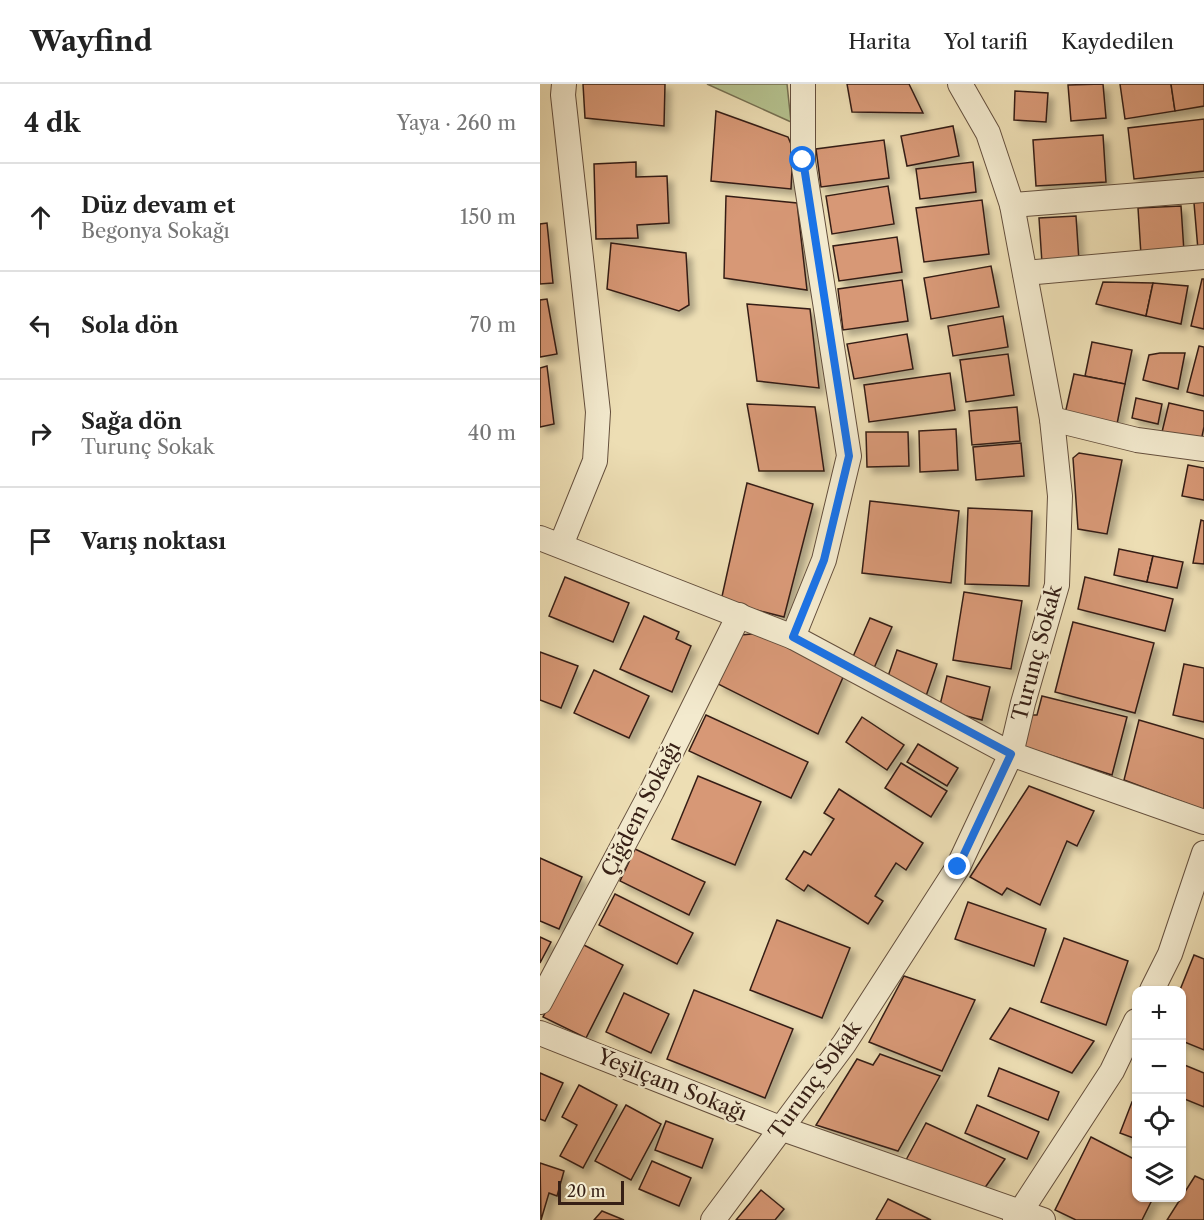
<!DOCTYPE html>
<html lang="tr">
<head>
<meta charset="utf-8">
<style>
	:root { --surface:#fff; --page:#f2f2f2; --text:#222; --muted:#767676; --line:#e0e0e0 }
	body { margin:0; font-family:"Libre Caslon Text",serif; background:var(--page); color:var(--text) }
	.controls { position:absolute; right:18px; bottom:18px; display:grid; overflow:hidden; border-radius:12px; box-shadow:0 2px 4px #0004 }
	.controls button { width:54px; height:54px; display:grid; place-items:center; padding:0; border:0; border-bottom:2px solid var(--line); background:var(--surface); color:var(--text); font:30px sans-serif }
	.scale { position:absolute; left:18px; bottom:15px; width:66px; box-sizing:border-box; padding-left:6px; border:3px solid #361f15; border-top:0; font-size:16px; line-height:21px; white-space:nowrap; color:#361f15; -webkit-text-stroke:4px #f3eace; paint-order:stroke }
	.stop { position:absolute; width:18px; height:18px; margin:-14px; border:4px solid #1a73e8; border-radius:50%; background:#fff }
	.stop.end { background:#1a73e8; border-color:#fff; box-shadow:0 2px 6px #0008 }
	.list { margin:0; padding:0; list-style:none }
	h2 { display:flex; justify-content:space-between; align-items:center; height:78px; margin:0; padding:0 24px; font-size:26px }
	h2 small { font-size:20px; font-weight:400; color:var(--muted) }
	.list li { display:grid; grid-template-columns:39px 1fr auto; gap:18px; align-items:center; box-sizing:border-box; height:108px; padding:0 24px; border-top:2px solid var(--line) }
	.list b { display:block; font-size:22px; white-space:nowrap }
	.list p { margin:0; font-size:20px; white-space:nowrap; color:var(--muted) }
	.list em { font-size:20px; font-style:normal; color:var(--muted) }
	.icon { flex:none; width:33px; height:33px; fill:none; stroke:currentColor; stroke-width:2; stroke-linecap:round; stroke-linejoin:round }
	.map { position:relative; flex:none; width:664px; height:1136px; overflow:hidden }
	header { display:flex; align-items:center; gap:36px; box-sizing:border-box; height:84px; padding:0 30px; background:var(--surface); border-bottom:2px solid var(--line) }
	header strong { font-size:28px }
	nav { display:flex; gap:33px; margin-inline-start:auto; font-size:21px }
	main { display:flex }
	aside { flex:1; background:var(--surface) }
	.map>svg:first-child { display:block }
</style>
</head>
<body>
<header>
<strong>Wayfind</strong>
<nav><a>Harita</a><a>Yol tarifi</a><a>Kaydedilen</a></nav>
</header>
<main>
<aside>
<h2>4 dk<small>Yaya · 260 m</small></h2>
<ul class="list">
<li><svg class="icon" aria-label="ahead" viewBox="0 0 24 24"><path d="M12 20V5M6 11l6-6 6 6"/></svg><div><b>Düz devam et</b><p>Begonya Sokağı</p></div><em>150 m</em></li>
<li><svg class="icon" aria-label="left" viewBox="0 0 24 24"><path d="M17 20v-9H6M10 6l-5 5 5 5"/></svg><div><b>Sola dön</b></div><em>70 m</em></li>
<li><svg class="icon" aria-label="right" viewBox="0 0 24 24"><path d="M7 20v-9h11M14 6l5 5-5 5"/></svg><div><b>Sağa dön</b><p>Turunç Sokak</p></div><em>40 m</em></li>
<li><svg class="icon" aria-label="arrive" viewBox="0 0 24 24"><path d="M6 21V4h12l-3 4 3 4H6"/></svg><div><b>Varış noktası</b></div></li>
</ul>
</aside>
<div class="map">
<svg width="664" height="1136" viewBox="0 0 664 1136">
	<defs>
		<filter id="shadow"><feDropShadow dx="5.5" dy="5.5" stdDeviation="3" flood-color="#0004"/></filter>
	</defs>
	<rect width="100%" height="100%" fill="#eddeb4"/>
	<filter id="stains"><feTurbulence type="fractalNoise" baseFrequency=".00333" numOctaves="4"/><feColorMatrix values="0 0 0 0 .2 0 0 0 0 .09 0 0 0 0 .02 0 0 0 .5 -.17"/></filter>
	<radialGradient id="worn" r=".72"><stop offset=".6" stop-color="#630" stop-opacity="0"/><stop offset="1" stop-color="#630" stop-opacity=".3"/></radialGradient>
	<!-- green -->
	<path fill="#b5c28f" stroke="#767052" stroke-width="1.5" d="M167 0H247L251 38Z"/>
	<!-- building -->
	<g fill="#d79876" stroke="#361f15" stroke-width="1.5" filter="url(#shadow)">
		<path d="M43 0H125L124 42 45 34Z"/>
		<path d="M307 0H369L383 29 312 28Z"/>
		<path d="M563 0 566 34 531 37 528 1Z"/>
		<path d="M580 0H631L635 27 585 35Z"/>
		<path d="M631 0H664V22L635 27Z"/>
		<path d="M475 7 508 9 506 38 474 36Z"/>
		<path d="M176 27 248 53 253 65 251 105 171 97Z"/>
		<path d="M664 35V87L594 95 588 44Z"/>
		<path d="M413 42 419 72 367 82 361 52Z"/>
		<path d="M563 51 566 98 496 102 493 56Z"/>
		<path d="M344 56 349 94 281 103 276 65Z"/>
		<path d="M96 78V93L127 92 129 139 97 141 98 154 56 155 54 80Z"/>
		<path d="M433 78 436 108 380 115 376 85Z"/>
		<path d="M348 102 354 140 292 150 286 112Z"/>
		<path d="M186 112 257 119 267 206 184 194Z"/>
		<path d="M442 116 449 170 384 178 376 124Z"/>
		<path d="M664 118V165L658 166 654 119Z"/>
		<path d="M641 122 644 168 601 171 598 124Z"/>
		<path d="M536 132 539 177 502 179 499 134Z"/>
		<path d="M7 139 13 199 0 200V140Z"/>
		<path d="M357 153 362 188 299 197 293 162Z"/>
		<path d="M71 159 146 169 149 221 139 227 67 205Z"/>
		<path d="M451 182 459 223 391 235 384 194Z"/>
		<path d="M662 195H664V245L651 242Z"/>
		<path d="M362 196 368 237 303 246 298 205Z"/>
		<path d="M563 198 613 199 606 232 556 220Z"/>
		<path d="M613 199 648 202 641 240 606 232Z"/>
		<path d="M7 215 17 270 0 273V216Z"/>
		<path d="M207 220 270 225 279 304 217 297Z"/>
		<path d="M463 232 468 263 413 272 408 242Z"/>
		<path d="M367 250 373 285 314 295 307 260Z"/>
		<path d="M552 258 592 266 585 300 545 292Z"/>
		<path d="M659 262 664 263V312L647 308Z"/>
		<path d="M620 269H645L638 305 603 296 609 271Z"/>
		<path d="M468 270 474 311 426 318 420 276Z"/>
		<path d="M7 282 14 340 0 343V284Z"/>
		<path d="M410 289 415 326 329 338 324 301Z"/>
		<path d="M534 290 585 300 577 340 525 330Z"/>
		<path d="M596 314 622 320 618 340 592 334Z"/>
		<path d="M629 319 664 327V343L661 357 622 348Z"/>
		<path d="M207 320 275 323 284 387H219Z"/>
		<path d="M477 323 480 357 432 361 429 327Z"/>
		<path d="M416 345 418 386 380 388 379 347Z"/>
		<path d="M326 348H368L369 382 327 383Z"/>
		<path d="M481 359 484 392 436 396 433 363Z"/>
		<path d="M539 369 582 376 567 450 538 445 533 374Z"/>
		<path d="M648 381 664 384V416L642 412Z"/>
		<path d="M207 399 273 420 244 533 181 517Z"/>
		<path d="M330 417 419 427 411 499 322 489Z"/>
		<path d="M428 424 492 427 489 502 425 500Z"/>
		<path d="M661 436 664 437V480L653 479Z"/>
		<path d="M579 465 613 472 607 498 574 491Z"/>
		<path d="M613 472 643 478 637 504 607 498Z"/>
		<path d="M25 493 89 519 73 558 9 532Z"/>
		<path d="M545 493 633 515 625 547 538 525Z"/>
		<path d="M424 508 482 517 471 585 413 576Z"/>
		<path d="M104 532 139 548 136 555 151 562 132 608 80 585Z"/>
		<path d="M330 534 352 543 334 584 312 575Z"/>
		<path d="M533 538 614 559 595 629 515 608Z"/>
		<path d="M222 549 304 591 278 650 178 600 201 551Z"/>
		<path d="M357 566 397 580 385 615 345 601Z"/>
		<path d="M0 568 38 582 21 624 0 616Z"/>
		<path d="M644 580 664 584V638L633 631Z"/>
		<path d="M54 586 109 612 89 654 34 629Z"/>
		<path d="M407 592 450 603 442 636 399 625Z"/>
		<path d="M502 612 587 633 572 691 482 662 488 631H497Z"/>
		<path d="M166 631 268 678 251 714 149 667Z"/>
		<path d="M322 633 364 661 347 686 306 658Z"/>
		<path d="M599 636 664 655V726L584 696Z"/>
		<path d="M378 660 418 684 407 702 367 678Z"/>
		<path d="M361 679 407 707 391 733 345 704Z"/>
		<path d="M158 692 221 718 195 781 132 755Z"/>
		<path d="M489 702 554 727 537 762 527 757 500 821 467 804 462 811 430 793Z"/>
		<path d="M299 705 383 759 366 786 356 779 335 812 343 817 328 840 268 801 264 807 246 795 264 767 271 771 294 735 284 729Z"/>
		<path d="M95 765 165 798 149 831 80 797Z"/>
		<path d="M0 774 42 793 19 845 0 837Z"/>
		<path d="M75 810 153 849 137 880 59 841Z"/>
		<path d="M428 818 506 845 494 882 415 855Z"/>
		<path d="M237 836 310 864 282 934 210 906Z"/>
		<path d="M0 853 11 858 0 879Z"/>
		<path d="M524 854 588 877 566 941 501 918Z"/>
		<path d="M40 859 83 881 46 954 3 933Z"/>
		<path d="M654 871 664 875V966L642 957 640 906Z"/>
		<path d="M364 892 435 916 402 987 329 958Z"/>
		<path d="M154 906 253 945 225 1014 127 975Z"/>
		<path d="M84 909 129 930 111 969 66 948Z"/>
		<path d="M470 924 554 957 532 989 450 955Z"/>
		<path d="M340 970 400 992 358 1067 276 1041 317 975 333 981Z"/>
		<path d="M642 980 664 989V1023L642 1014Z"/>
		<path d="M459 984 519 1008 508 1036 448 1012Z"/>
		<path d="M0 989 23 999 5 1037 0 1035Z"/>
		<path d="M39 1001 77 1021 43 1084 20 1072 37 1041 22 1033Z"/>
		<path d="M592 1018 596 1020V1055L580 1049Z"/>
		<path d="M86 1021 121 1040 91 1096 55 1077Z"/>
		<path d="M437 1021 499 1048 487 1075 425 1049Z"/>
		<path d="M126 1037 173 1055 162 1084 115 1066Z"/>
		<path d="M386 1039 465 1075 444 1105 366 1076Z"/>
		<path d="M551 1053 596 1076V1114H613L602 1136H536L515 1126Z"/>
		<path d="M112 1077 151 1094 139 1122 99 1105Z"/>
		<path d="M0 1079 24 1087 17 1112 9 1109 1 1136Z"/>
		<path d="M655 1092 664 1096V1136H627Z"/>
		<path d="M221 1106 244 1125 235 1136H196Z"/>
		<path d="M348 1115 391 1136H336Z"/>
		<path d="M62 1127 84 1136H54Z"/>
	</g>
	<g fill="none" stroke-linecap="round" stroke-linejoin="round">
		<defs>
			<g id="minor">
				<path d="M472 121 664 106"/>
				<path d="M485 189 664 173"/>
				<path d="M512 335 597 356 664 365"/>
				<path d="M0 454 253 553 471 670 664 738"/>
				<path d="M21 461 55 377 58 328 23 11 24 0"/>
				<path d="M253 553 284 476 309 372 263 77V0"/>
				<path d="M612 906 630 870 664 769"/>
				<path d="M0 918 112 707 199 531"/>
				<path d="M0 949 240 1044 503 1136"/>
				<path d="M173 1136 304 960 418 783 471 670 483 619 517 501 520 412 512 335 472 121 448 49 420 0"/>
				<path d="M475 1136 572 987 596 937"/>
			</g>
		</defs>
		<!-- minor casing -->
		<use href="#minor" stroke="#644f3d" stroke-width="26"/>
		<!-- minor -->
		<use href="#minor" stroke="#f3eace" stroke-width="24"/>
	</g>
	<g fill="none" stroke-linecap="round" stroke-linejoin="round">
		<!-- route -->
		<path stroke="#1a73e8" stroke-width="8" d="M263 76 309 372 284 476 253 553 471 670 418 783"/>
	</g>
	<g text-anchor="middle" stroke-width="4.5" stroke-linejoin="round" paint-order="stroke">
		<!-- street labels -->
		<g font-size="21" fill="#361f15" stroke="#f3eace">
			<text transform="translate(497 569) rotate(-75)" y="7">Turunç Sokak</text>
			<text transform="translate(101 725) rotate(-63)" y="7">Çiğdem Sokağı</text>
			<text transform="translate(275 996) rotate(-54)" y="7">Turunç Sokak</text>
			<text transform="translate(132 1001) rotate(22)" y="7">Yeşilçam Sokağı</text>
		</g>
	</g>
	<rect width="100%" height="100%" filter="url(#stains)"/>
	<rect width="100%" height="100%" fill="url(#worn)"/>
</svg>
<div class="controls">
<button>+</button>
<button>−</button>
<button><svg class="icon" aria-label="locate" viewBox="0 0 24 24"><circle cx="12" cy="12" r="6"/><path d="M12 2v4M12 18v4M2 12h4M18 12h4"/></svg></button>
<button><svg class="icon" aria-label="layers" viewBox="0 0 24 24"><path d="M12 4l9 5-9 5-9-5zM3 14l9 5 9-5"/></svg></button>
</div>
<div class="scale">20 m</div>
<div class="stop" style="left:263px;top:76px"></div>
<div class="stop end" style="left:418px;top:783px"></div>
</div>
</main>
</body>
</html>
